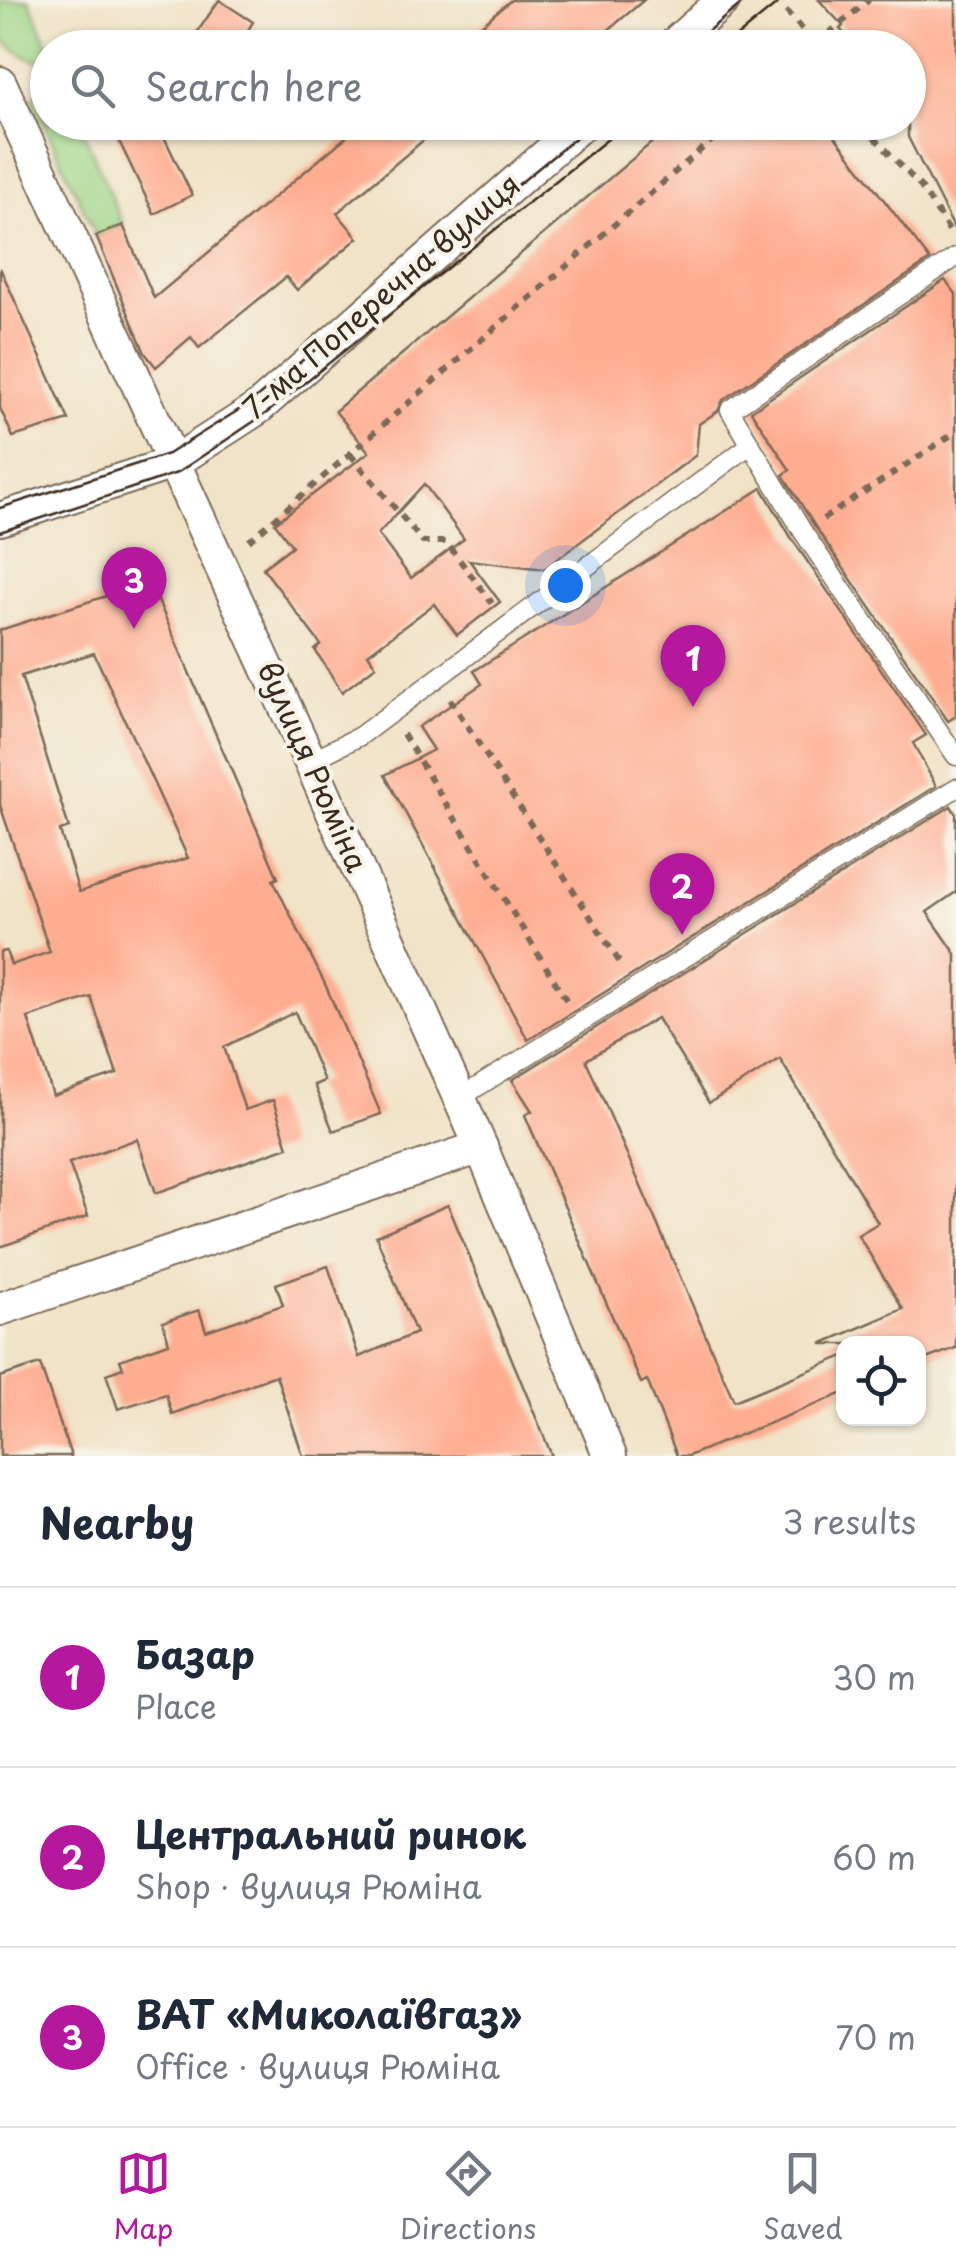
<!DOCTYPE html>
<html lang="en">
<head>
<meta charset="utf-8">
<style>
	:root { --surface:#fff; --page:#f6f6f7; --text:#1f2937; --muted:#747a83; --line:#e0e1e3; --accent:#b5179e }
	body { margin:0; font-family:"Playpen Sans",sans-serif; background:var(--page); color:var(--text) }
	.controls { position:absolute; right:30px; bottom:30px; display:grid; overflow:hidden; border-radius:20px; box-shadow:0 2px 8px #0004 }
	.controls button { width:90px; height:90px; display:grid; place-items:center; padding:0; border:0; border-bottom:2px solid var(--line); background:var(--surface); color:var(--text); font:50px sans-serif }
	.you { position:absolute; left:565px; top:585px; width:35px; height:35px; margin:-25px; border:8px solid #fff; border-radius:50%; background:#1a73e8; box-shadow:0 0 0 15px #1a73e833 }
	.badge { display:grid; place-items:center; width:65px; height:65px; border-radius:50%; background:var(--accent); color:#fff; font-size:32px; font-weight:700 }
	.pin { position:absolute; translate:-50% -82px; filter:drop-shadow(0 2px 5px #0008) }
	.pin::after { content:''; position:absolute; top:52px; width:35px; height:30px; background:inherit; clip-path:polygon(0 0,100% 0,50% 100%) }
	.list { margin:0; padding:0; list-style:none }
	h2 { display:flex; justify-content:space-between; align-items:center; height:130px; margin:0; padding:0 40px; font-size:42px }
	h2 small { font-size:32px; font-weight:400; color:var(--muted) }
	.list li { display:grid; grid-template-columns:65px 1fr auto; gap:30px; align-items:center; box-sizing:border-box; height:180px; padding:0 40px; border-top:2px solid var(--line) }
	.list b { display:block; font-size:38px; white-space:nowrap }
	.list p { margin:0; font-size:32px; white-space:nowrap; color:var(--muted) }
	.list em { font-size:32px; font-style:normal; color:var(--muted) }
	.icon { flex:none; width:55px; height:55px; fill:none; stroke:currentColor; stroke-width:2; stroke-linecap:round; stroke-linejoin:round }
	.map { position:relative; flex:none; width:956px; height:1456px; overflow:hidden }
	.search { position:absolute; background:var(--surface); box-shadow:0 2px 8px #0004; left:30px; right:30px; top:30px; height:110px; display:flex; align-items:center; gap:25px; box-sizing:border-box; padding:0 35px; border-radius:55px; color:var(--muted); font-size:38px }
	.sheet { height:670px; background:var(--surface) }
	nav { display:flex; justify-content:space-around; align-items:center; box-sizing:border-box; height:140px; border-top:2px solid var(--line); background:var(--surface); font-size:28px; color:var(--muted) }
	nav a { display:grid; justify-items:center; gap:5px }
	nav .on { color:var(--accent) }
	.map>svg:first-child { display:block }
</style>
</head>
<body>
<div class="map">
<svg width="956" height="1456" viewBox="0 0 956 1456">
	<rect width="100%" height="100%" fill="#f7f3e8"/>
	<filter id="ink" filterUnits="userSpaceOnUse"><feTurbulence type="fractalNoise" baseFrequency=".01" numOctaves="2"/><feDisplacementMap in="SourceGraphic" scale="20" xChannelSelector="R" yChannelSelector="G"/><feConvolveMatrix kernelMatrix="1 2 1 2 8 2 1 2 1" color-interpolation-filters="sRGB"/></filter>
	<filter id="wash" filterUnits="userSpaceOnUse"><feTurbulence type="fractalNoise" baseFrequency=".0048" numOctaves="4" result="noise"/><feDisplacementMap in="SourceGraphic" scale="40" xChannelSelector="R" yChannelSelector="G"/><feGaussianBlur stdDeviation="2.25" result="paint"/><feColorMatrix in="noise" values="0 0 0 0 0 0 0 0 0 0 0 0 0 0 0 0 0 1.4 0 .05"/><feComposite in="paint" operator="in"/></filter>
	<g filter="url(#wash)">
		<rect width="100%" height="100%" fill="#f1e3c7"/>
		<!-- green -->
		<g fill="#9fd587" stroke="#6d8052" stroke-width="2.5">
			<path d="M0 0H29L49 47 47 61C31 64 15 50 3 40Z"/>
			<path d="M47 87 48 122 80 123 123 225 96 236 33 100 35 94Z"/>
		</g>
		<g id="blocks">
			<!-- building -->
			<g fill="#ffad91" fill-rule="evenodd">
				<path d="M219 0 253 22 237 48H219L196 34Z"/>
				<path d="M511 0H644L587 48H454Z"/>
				<path d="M819 0H956V232L908 137V48H857L840 29 843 26Z"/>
				<path d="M110 122H157L192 195 154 214Z"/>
				<path d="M364 122H445L337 213 358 238 297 290 286 277 199 348 191 337 156 367 145 353 96 236 123 225 154 298Z"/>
				<path d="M676 122H824L930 260 723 400 718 411 699 424 696 455 544 569 469 560 500 602 457 635 434 604 368 654 376 666 342 692 315 650 321 645 263 568 292 546 275 523 369 452 335 411ZM424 484 464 539 411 578 378 534Z"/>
				<path d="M0 268 69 420 13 437 0 408Z"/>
				<path d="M945 280 956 294V716L948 721 814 525 783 475 790 470 751 411Z"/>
				<path d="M762 488 792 539 926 735 913 743 936 786 528 1040 385 775 433 750 418 727 482 684 474 671Z"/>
				<path d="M150 582 278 878 273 880 325 984 381 1114 333 1131 314 1085 324 1081 295 1012 224 1047 245 1110 273 1100 288 1147 156 1193 137 1139 69 1163 88 1216 0 1247V952L6 951 11 965 50 952 0 805V630ZM94 653 188 858 79 892 60 831 69 828 21 676ZM91 997 117 1074 53 1096 28 1018Z"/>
				<path d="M951 806 956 814V892L927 912 956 954V1348L918 1362V1344H821L903 1309 858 1235 878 1223 780 1059 709 1103 657 1018 586 1060 734 1401 844 1356V1393L688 1456H677L647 1380 641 1383 525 1115 532 1111 512 1080Z"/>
				<path d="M448 1205 552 1456H303L276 1375 172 1414 166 1394 118 1409 106 1374 123 1368 120 1360 169 1343 163 1322 199 1310 206 1331 283 1305 276 1284 328 1266 359 1357 416 1333 376 1236Z"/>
				<path d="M40 1364 71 1456H0V1377Z"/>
			</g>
		</g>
	</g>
	<g filter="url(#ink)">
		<use href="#blocks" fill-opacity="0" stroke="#7b6b59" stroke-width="2.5"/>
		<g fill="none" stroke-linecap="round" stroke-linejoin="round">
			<defs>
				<g id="service">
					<path d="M956 257 730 410 803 532 956 756"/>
					<path d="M310 761 360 736 750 445"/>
					<path d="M458 1099 956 788"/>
				</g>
				<g id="minor">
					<path d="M670 48 724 0"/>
					<path d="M0 83 310 761 481 1147 610 1456"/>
					<path d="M0 519 173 463 258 408 584 122"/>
					<path d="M0 1309 481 1147"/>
				</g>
			</defs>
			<!-- service casing -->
			<use href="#service" stroke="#7b6b59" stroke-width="21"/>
			<!-- minor casing -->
			<use href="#minor" stroke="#7b6b59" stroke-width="36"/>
			<!-- path -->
			<g stroke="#7b6b59" stroke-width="6" stroke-dasharray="8 8" stroke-linecap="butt">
				<path d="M786 11 819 48"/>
				<path d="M816 44 869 0"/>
				<path d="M870 122 873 136 921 187 950 232"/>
				<path d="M350 454 423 542H446L492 603"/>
				<path d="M823 519 956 432"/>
				<path d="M249 541 733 122"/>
				<path d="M450 699 622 966"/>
				<path d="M403 734 567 1001"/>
			</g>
			<!-- service -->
			<use href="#service" stroke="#fff" stroke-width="18"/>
			<!-- minor -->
			<use href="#minor" stroke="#fff" stroke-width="32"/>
			<!-- tram -->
			<g stroke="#3b2a1e" stroke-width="2.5">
				<path d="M687 48 746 0"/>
				<path d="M723 48 782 0"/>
				<path d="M0 508 168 454 250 403 595 122"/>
				<path d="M0 532 177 473 268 412 629 122"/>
			</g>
		</g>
	</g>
	<g text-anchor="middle" stroke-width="8" stroke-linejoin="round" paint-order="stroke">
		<!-- street labels -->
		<g font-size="30" fill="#3b2a1e" stroke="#f7f3e8">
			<text transform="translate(382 297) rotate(-41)" y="10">7-ма Поперечна вулиця</text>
			<text transform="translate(312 767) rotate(66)" y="10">вулиця Рюміна</text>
		</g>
	</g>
</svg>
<div class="controls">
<button><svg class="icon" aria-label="locate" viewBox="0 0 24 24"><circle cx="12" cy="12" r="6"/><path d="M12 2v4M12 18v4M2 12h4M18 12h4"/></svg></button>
</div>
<div class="you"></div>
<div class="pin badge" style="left:693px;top:707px">1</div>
<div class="pin badge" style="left:682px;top:935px">2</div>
<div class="pin badge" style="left:134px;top:629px">3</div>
<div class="search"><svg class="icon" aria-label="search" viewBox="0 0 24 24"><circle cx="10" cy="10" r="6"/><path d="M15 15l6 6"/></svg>Search here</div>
</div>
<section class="sheet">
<h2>Nearby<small>3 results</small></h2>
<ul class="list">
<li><span class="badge">1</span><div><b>Базар</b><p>Place</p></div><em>30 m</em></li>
<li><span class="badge">2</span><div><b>Центральний ринок</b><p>Shop · вулиця Рюміна</p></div><em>60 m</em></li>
<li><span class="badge">3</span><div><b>ВАТ «Миколаївгаз»</b><p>Office · вулиця Рюміна</p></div><em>70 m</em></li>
</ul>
</section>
<nav>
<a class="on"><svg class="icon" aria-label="map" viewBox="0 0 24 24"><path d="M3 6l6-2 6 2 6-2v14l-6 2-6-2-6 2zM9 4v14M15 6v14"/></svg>Map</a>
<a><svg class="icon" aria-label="directions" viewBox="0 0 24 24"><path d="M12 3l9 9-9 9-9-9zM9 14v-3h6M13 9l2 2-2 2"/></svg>Directions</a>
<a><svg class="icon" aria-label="saved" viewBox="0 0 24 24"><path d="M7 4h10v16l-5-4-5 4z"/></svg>Saved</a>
</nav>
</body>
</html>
